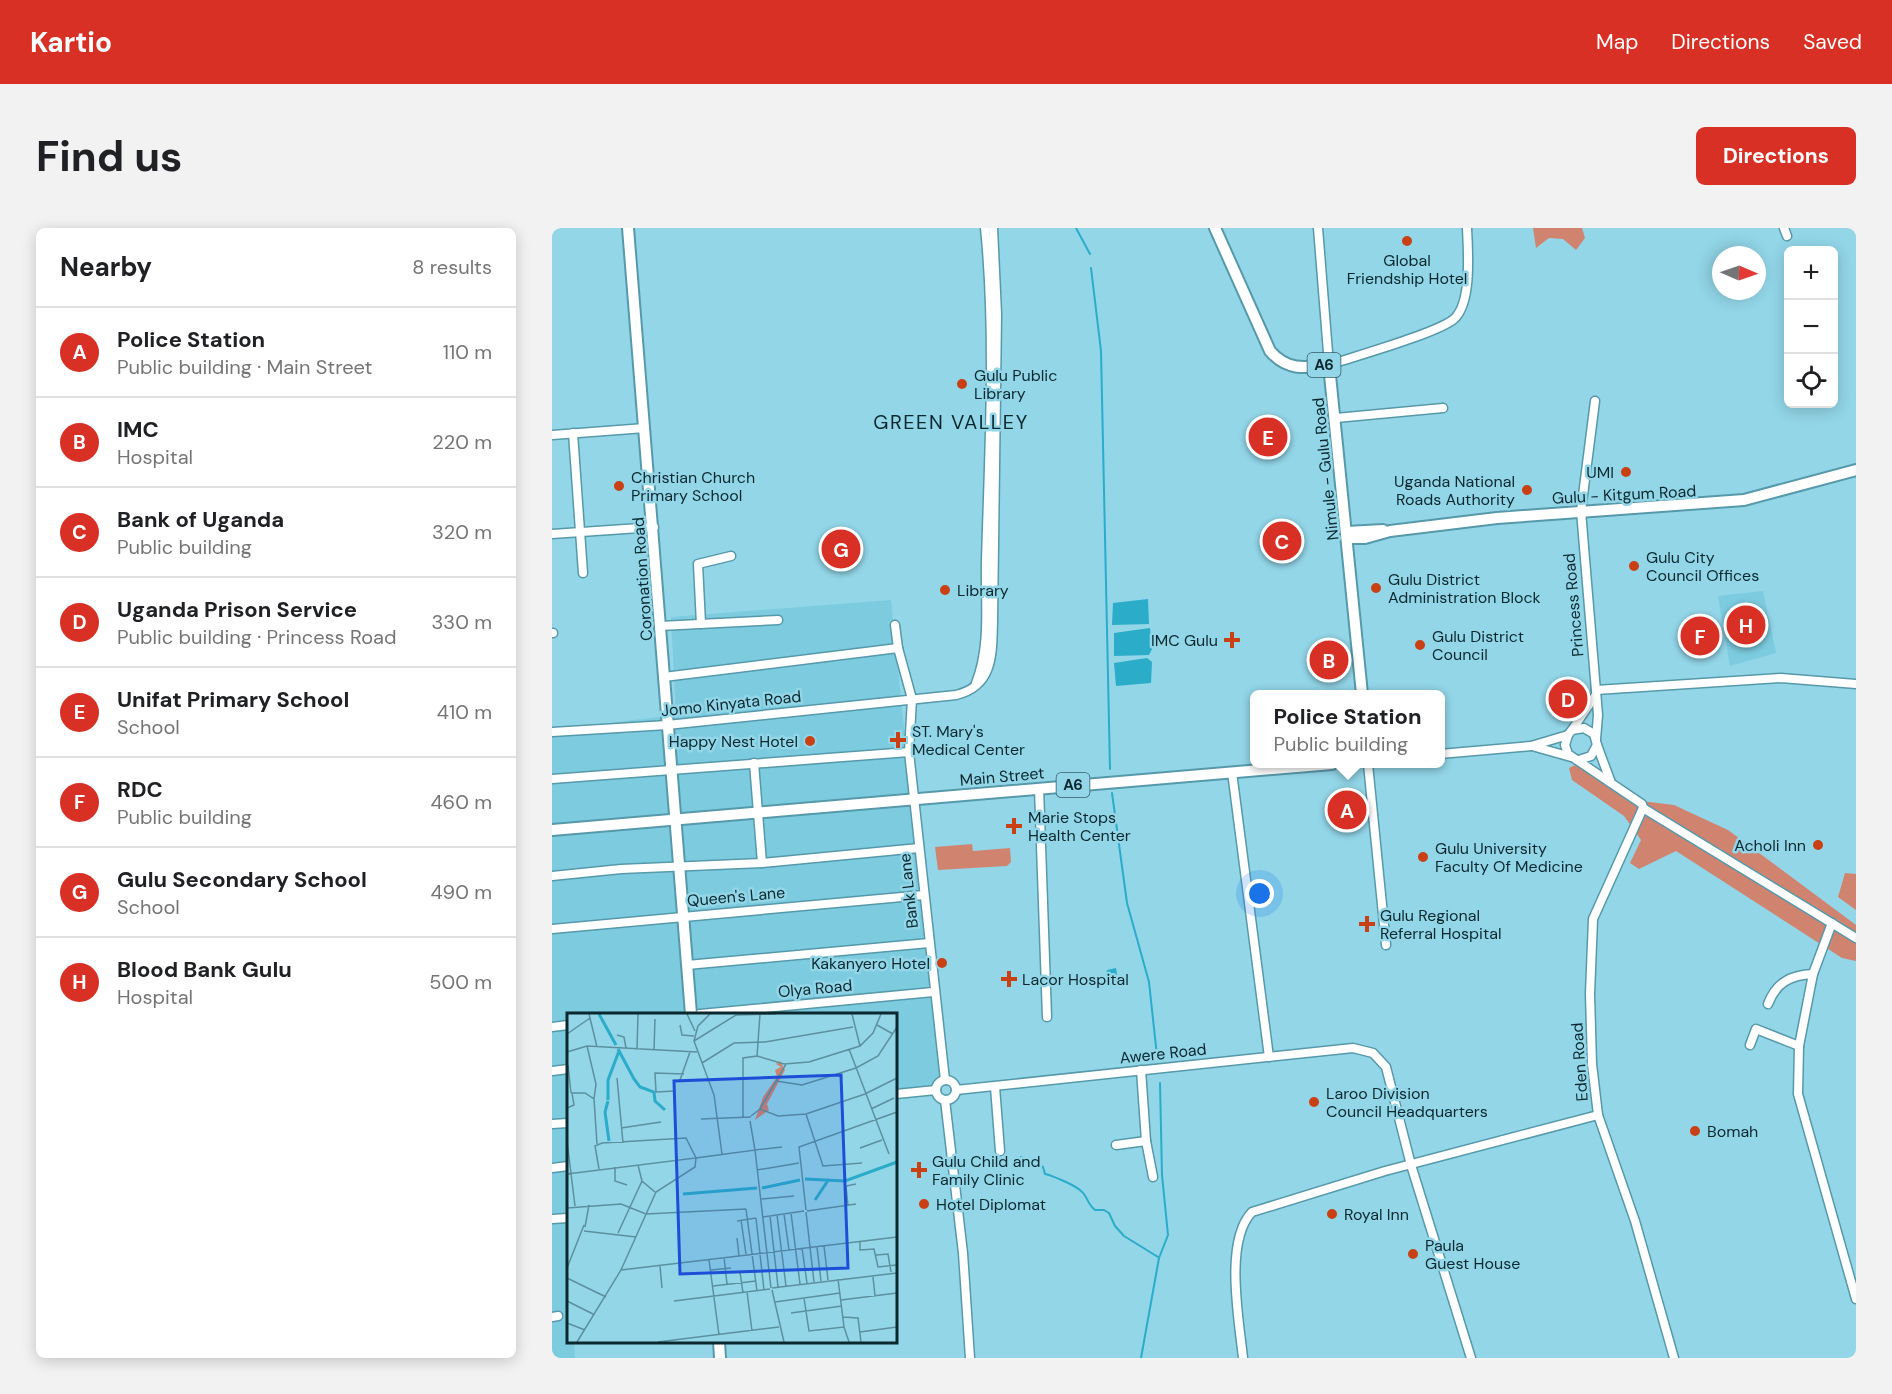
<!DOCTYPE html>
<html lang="en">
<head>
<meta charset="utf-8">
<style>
	:root { --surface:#fff; --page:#f2f2f2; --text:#202124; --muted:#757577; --line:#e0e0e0; --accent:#d93025 }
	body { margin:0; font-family:"DM Sans",sans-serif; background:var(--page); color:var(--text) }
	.controls { position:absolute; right:18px; top:18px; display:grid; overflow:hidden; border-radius:9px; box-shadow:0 3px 15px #0003 }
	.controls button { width:54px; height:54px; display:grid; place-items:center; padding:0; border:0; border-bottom:2px solid var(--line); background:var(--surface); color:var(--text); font:30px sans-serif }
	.compass { position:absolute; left:1160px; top:18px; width:54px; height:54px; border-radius:50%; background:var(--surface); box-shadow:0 3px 15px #0003; rotate:92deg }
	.you { position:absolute; left:708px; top:666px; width:21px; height:21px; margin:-15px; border:4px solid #fff; border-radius:50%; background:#1a73e8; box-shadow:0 0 0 9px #1a73e833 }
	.badge { display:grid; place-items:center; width:39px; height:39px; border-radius:50%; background:var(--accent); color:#fff; font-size:20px; font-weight:700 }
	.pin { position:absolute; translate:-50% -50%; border:3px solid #fff; box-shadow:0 2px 6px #0006 }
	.popup { position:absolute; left:698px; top:462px; width:195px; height:78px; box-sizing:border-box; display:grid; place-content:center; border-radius:9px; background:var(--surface); filter:drop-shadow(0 2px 4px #0005); font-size:20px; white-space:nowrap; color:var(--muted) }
	.popup b { font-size:22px; color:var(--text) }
	.popup::after { content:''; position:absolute; left:50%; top:100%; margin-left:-12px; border:12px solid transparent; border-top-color:var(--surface) }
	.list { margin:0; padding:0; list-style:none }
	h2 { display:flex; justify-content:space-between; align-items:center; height:78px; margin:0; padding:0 24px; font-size:26px }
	h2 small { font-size:20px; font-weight:400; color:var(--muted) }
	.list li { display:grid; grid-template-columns:39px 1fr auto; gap:18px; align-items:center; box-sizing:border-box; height:90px; padding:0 24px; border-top:2px solid var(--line) }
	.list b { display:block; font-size:22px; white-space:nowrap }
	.list p { margin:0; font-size:20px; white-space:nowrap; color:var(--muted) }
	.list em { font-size:20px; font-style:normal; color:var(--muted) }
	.icon { flex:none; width:33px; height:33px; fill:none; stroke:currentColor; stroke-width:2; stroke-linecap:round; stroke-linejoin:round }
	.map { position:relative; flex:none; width:1304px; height:1130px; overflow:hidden; border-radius:9px }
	header { display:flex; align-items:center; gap:36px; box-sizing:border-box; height:84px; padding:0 30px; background:var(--accent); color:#fff }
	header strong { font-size:28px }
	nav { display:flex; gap:33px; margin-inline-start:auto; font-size:21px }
	.intro { display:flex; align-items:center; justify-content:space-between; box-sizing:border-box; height:144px; padding:0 36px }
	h1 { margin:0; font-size:42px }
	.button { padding:15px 27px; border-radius:9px; background:var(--accent); color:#fff; font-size:21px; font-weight:700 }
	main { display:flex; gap:36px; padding:0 36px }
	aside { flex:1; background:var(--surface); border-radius:9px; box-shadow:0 3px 15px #0003 }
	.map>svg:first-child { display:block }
</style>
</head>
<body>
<header>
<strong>Kartio</strong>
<nav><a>Map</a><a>Directions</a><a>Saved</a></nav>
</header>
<div class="intro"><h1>Find us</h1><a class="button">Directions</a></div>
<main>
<aside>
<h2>Nearby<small>8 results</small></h2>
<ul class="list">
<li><span class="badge">A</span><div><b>Police Station</b><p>Public building · Main Street</p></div><em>110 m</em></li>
<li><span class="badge">B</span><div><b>IMC</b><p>Hospital</p></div><em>220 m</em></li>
<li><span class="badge">C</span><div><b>Bank of Uganda</b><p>Public building</p></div><em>320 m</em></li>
<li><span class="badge">D</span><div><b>Uganda Prison Service</b><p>Public building · Princess Road</p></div><em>330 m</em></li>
<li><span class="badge">E</span><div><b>Unifat Primary School</b><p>School</p></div><em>410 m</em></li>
<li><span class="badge">F</span><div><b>RDC</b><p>Public building</p></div><em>460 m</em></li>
<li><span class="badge">G</span><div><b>Gulu Secondary School</b><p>School</p></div><em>490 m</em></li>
<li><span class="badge">H</span><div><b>Blood Bank Gulu</b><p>Hospital</p></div><em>500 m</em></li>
</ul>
</aside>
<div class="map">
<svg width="1304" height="1130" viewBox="0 0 1304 1130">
	<rect width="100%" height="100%" fill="#92d6e8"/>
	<!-- built -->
	<g fill="#7ccbdf">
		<path d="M1211 363 1224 425 1178 438 1166 368Z"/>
		<path d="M339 372 388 853 383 857 344 861V786H16V1114H22L23 1130H0V502L124 487 119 389Z"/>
	</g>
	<!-- green -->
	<g fill="#d0846f">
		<path d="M981 0H1030L1033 10 1024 22 1011 11 997 10 984 20Z"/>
		<path d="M1025 536 1081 572 1122 577 1176 602 1304 697V733L1290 730 1124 623 1087 641 1078 635 1089 612 1072 588 1020 552 1017 540Z"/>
		<path d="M420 616 421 623 458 620 459 634 455 638 386 642 383 619Z"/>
		<path d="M1293 645 1304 646V682L1286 669Z"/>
	</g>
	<!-- water -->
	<g fill="#2bacc8">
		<path d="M596 371 597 396 560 397 561 375Z"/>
		<path d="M598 400 600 421 597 427 562 428V405Z"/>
		<path d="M595 430 600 434 599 455 564 458 562 435Z"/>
		<path d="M564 740 567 759 551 758 555 742Z"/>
	</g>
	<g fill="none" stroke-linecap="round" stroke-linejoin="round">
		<!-- stream -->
		<g stroke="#2bacc8" stroke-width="2">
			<path d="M524 0 538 26"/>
			<path d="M539 40 549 123 558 541"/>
			<path d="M560 565 575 675 597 754 605 828"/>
			<path d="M469 929 491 939 493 946C501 948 523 957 529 963 535 967 535 976 543 982H552L557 985 563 998 572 1008 606 1029"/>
			<path d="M589 1130 607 1030 616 1007 610 947 608 855"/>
		</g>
		<defs>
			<g id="minor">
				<path d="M766 0 777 137C800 129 890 104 903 90 920 73 916 23 915 0"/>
				<path d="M1232 0 1235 8"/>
				<path d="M1043 173 1029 283 1046 487 1044 511"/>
				<path d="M784 190 891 180"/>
				<path d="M21 205 31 345"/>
				<path d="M0 207 93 200"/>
				<path d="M0 306 102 299"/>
				<path d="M149 396 146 336 179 328"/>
				<path d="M343 397 346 420 360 471 357 524 393 852"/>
				<path d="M108 398 226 392"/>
				<path d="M0 405H1"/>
				<path d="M112 449 346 420"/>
				<path d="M424 455C439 418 433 373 434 333 437 226 444 107 433 0"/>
				<path d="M1044 462 1229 450 1304 456"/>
				<path d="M1020 502 1043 468"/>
				<path d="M0 504 115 497 404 467C442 458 440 425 441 393L445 86 441 0"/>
				<path d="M1045 517 1058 552"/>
				<path d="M980 518 1019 529"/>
				<path d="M888 526 979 518 1016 507"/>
				<path d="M1027 532 1039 528 1045 517 1042 506 1032 500 1020 502 1016 507 1013 517 1016 526 1090 576 1091 580 1041 691 1038 766 1040 836 1046 887 1083 993 1122 1130"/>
				<path d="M202 535 210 635"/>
				<path d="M816 536 834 717"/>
				<path d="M680 544 717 829"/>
				<path d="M0 551 357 524"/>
				<path d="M487 560 495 789"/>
				<path d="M1091 580 1304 710"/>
				<path d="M0 648 69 641 210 635 367 620"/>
				<path d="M1280 695 1261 746 1247 818 1246 866 1304 1071"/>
				<path d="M0 701 372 667"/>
				<path d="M135 737 377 715"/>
				<path d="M1216 776C1224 755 1238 747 1261 746"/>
				<path d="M148 786 381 764"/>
				<path d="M0 799 16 797"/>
				<path d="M1198 817 1204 801 1247 818"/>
				<path d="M589 842 594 913 601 949"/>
				<path d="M0 843 16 841"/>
				<circle cx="394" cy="862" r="10"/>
				<path d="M443 859 448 923"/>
				<path d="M404 862 801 820 821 825 834 839 859 937 919 1130"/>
				<path d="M344 866 384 862"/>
				<path d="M393 872 411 1025 418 1130"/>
				<path d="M0 896 16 895"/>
				<path d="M564 917 594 913"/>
				<path d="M0 940 16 938"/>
				<path d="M0 991 16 990"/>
				<path d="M0 1089 6 1088"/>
				<path d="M691 1130C687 1092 672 1013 700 984L833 943 1046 887"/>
			</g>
			<g id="major">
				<path d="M76 0 139 786"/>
				<path d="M663 0 718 123C735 143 753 140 777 137L810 466"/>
				<path d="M795 304 831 302"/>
				<path d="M795 310H813L838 303 945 290 1192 272 1304 242"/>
				<path d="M0 602 780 536"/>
				<path d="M167 1114 168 1130"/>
			</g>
		</defs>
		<!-- minor casing -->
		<use href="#minor" stroke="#5699aa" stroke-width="11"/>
		<!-- major casing -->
		<use href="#major" stroke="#5699aa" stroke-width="14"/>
		<!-- minor -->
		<use href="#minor" stroke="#fff" stroke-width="8"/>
		<!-- major -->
		<use href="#major" stroke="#fff" stroke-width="10"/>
	</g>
	<!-- markers -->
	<g fill="#c84014" stroke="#92d6e8" stroke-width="2">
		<circle cx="855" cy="13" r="6"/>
		<circle cx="410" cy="156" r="6"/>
		<circle cx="1074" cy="244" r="6"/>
		<circle cx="67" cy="258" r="6"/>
		<circle cx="975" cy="262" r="6"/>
		<circle cx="1082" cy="338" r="6"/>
		<circle cx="824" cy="360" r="6"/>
		<circle cx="393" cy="362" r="6"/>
		<path d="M677 403h6v6h6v6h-6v6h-6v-6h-6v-6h6z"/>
		<circle cx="868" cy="417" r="6"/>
		<path d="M343 503h6v6h6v6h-6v6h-6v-6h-6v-6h6z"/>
		<circle cx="258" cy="513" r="6"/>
		<path d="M459 589h6v6h6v6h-6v6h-6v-6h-6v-6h6z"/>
		<circle cx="1266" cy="617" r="6"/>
		<circle cx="871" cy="629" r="6"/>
		<path d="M812 687h6v6h6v6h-6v6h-6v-6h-6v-6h6z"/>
		<circle cx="390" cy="735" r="6"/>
		<path d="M454 742h6v6h6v6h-6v6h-6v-6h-6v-6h6z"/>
		<circle cx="762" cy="874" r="6"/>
		<circle cx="1143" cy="903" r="6"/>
		<path d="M364 933h6v6h6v6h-6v6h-6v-6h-6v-6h6z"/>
		<circle cx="372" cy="976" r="6"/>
		<circle cx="780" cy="986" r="6"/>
		<circle cx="861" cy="1026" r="6"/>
	</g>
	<g text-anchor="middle" stroke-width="5" stroke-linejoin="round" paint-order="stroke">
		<!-- shield labels -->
		<g fill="#92d6e8" stroke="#345c66" stroke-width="1.5">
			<rect x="755.5" y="125" width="33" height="24" rx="4.5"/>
			<rect x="504.5" y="545" width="33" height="24" rx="4.5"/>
		</g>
		<g font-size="15" font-weight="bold" fill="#0b282f">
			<text x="772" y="142">A6</text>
			<text x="521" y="562">A6</text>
		</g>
		<!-- poi labels -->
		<g font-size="16" fill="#0b282f" stroke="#92d6e8" text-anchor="start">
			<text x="855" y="38" text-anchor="middle">Global<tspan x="855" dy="18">Friendship Hotel</tspan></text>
			<text x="422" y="153">Gulu Public<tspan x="422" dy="18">Library</tspan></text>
			<text x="1062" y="250" text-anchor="end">UMI</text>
			<text x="79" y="255">Christian Church<tspan x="79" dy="18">Primary School</tspan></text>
			<text x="963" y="259" text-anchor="end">Uganda National<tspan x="963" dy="18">Roads Authority</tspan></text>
			<text x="1094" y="335">Gulu City<tspan x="1094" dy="18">Council Offices</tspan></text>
			<text x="836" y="357">Gulu District<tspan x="836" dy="18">Administration Block</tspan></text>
			<text x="405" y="368">Library</text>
			<text x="880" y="414">Gulu District<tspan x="880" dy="18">Council</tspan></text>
			<text x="666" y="418" text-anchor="end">IMC Gulu</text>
			<text x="360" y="509">ST. Mary's<tspan x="360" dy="18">Medical Center</tspan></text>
			<text x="246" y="519" text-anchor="end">Happy Nest Hotel</text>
			<text x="476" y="595">Marie Stops<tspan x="476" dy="18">Health Center</tspan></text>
			<text x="1254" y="623" text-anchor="end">Acholi Inn</text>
			<text x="883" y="626">Gulu University<tspan x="883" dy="18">Faculty Of Medicine</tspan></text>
			<text x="828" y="693">Gulu Regional<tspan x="828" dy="18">Referral Hospital</tspan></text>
			<text x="378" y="741" text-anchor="end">Kakanyero Hotel</text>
			<text x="470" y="757">Lacor Hospital</text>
			<text x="774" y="871">Laroo Division<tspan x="774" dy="18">Council Headquarters</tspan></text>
			<text x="1155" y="909">Bomah</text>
			<text x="380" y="939">Gulu Child and<tspan x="380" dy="18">Family Clinic</tspan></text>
			<text x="384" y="982">Hotel Diplomat</text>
			<text x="792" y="992">Royal Inn</text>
			<text x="873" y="1023">Paula<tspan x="873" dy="18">Guest House</tspan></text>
		</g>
		<!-- street labels -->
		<g font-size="16" fill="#0b282f" stroke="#92d6e8">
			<text transform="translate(773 241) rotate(-96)" y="6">Nimule - Gulu Road</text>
			<text transform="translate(1072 266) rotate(-3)" y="6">Gulu - Kitgum Road</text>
			<text transform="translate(90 351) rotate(-94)" y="6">Coronation Road</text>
			<text transform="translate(1021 377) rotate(-95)" y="6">Princess Road</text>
			<text transform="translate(179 475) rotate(-6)" y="6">Jomo Kinyata Road</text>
			<text transform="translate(450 548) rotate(-5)" y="6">Main Street</text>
			<text transform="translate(356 663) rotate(-96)" y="6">Bank Lane</text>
			<text transform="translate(184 668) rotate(-5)" y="6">Queen's Lane</text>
			<text transform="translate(263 760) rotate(-5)" y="6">Olya Road</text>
			<text transform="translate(611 825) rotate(-6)" y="6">Awere Road</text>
			<text transform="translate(1027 834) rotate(-94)" y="6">Eden Road</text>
		</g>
		<!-- quarter labels -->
		<g font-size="20" letter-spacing="1.5" fill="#0b282f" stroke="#92d6e8">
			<text x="399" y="201">GREEN VALLEY</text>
		</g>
	</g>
	<!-- overview -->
	<g transform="translate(15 785)">
		<rect width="330" height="330" fill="#92d6e8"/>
		<path d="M213 48 218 57 200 91 202 97 188 107 196 84 210 64 208 57 214 54 209 51Z" fill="#d0846f"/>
		<path fill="none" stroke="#2bacc8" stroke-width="3" d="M32 1 49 32M51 36 67 66 73 74 87 79 88 88 98 97M41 87V67L52 38M41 88 38 99 42 128M238 166 278 168 330 149M195 175 233 167M116 181 190 175M248 187 262 166"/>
		<path fill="none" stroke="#5c909e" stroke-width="1.5" d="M22 1 30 34M120 1 128 18M143 1 131 13 127 28 147 82 155 141M285 1 293 33M113 12 115 22 127 23M310 12 326 21M0 21 23 5M50 22 57 24 59 35M127 28 169 2 209 1M20 33 29 71 27 86M70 36 71 1M282 36 322 141M87 37 88 6M0 39 20 33 130 39M190 43 217 51 242 49 293 33 306 20 314 1M135 50 167 30 198 29 286 14M1 52 4 80M50 65 56 130M113 67 123 39M209 68 235 72 289 55 311 43 330 14M108 78 89 79 88 60 117 61M0 95 7 92 5 80H18L27 86 30 131M193 96 219 51M304 96 327 85M239 101 256 153 295 150M184 103 193 96 211 103 239 101 298 81 330 65M176 104V45L190 43 193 1M134 106 184 104M183 108 188 137 215 134M54 115 94 109M0 128 8 193M293 135 315 127M71 152 75 168 88 179M48 154V168L60 172M190 157 232 150M0 161 129 145 119 125 35 130 28 133 32 156M194 186 227 183M281 193 279 173 289 171M0 195 54 191 79 201 179 196M179 196 190 278M239 197 232 134 330 99M240 198 289 191M239 199 247 269M224 200 233 271M217 201 222 237M210 202 219 273M203 203 211 274M196 204 237 198M189 205 197 277M174 207 179 241M170 208 189 205M18 214 22 192M17 218 69 224M51 220 75 168M170 225 172 243M293 229V237L307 236 311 254 330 252M257 233 261 267M250 234 254 268M235 235 240 270M309 242 321 241 324 259M157 244 160 271M142 247 152 322M93 253 95 275M0 255 17 212M54 257 330 224M144 257 164 255M173 259 176 280M306 264 308 283M0 265 39 284M271 266 277 314M146 273 189 268M205 275 330 260M205 277 217 329M180 279 185 318M237 285 242 318 277 314 282 329M274 287 330 280M0 288 26 301M107 288 203 276M208 289 273 280M224 300 275 293M276 304 291 305 294 329M0 310 18 317M293 319 330 314M10 329 54 257 89 179 128 154 129 145 188 137 204 275M91 329 212 314"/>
		<path fill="#1d4ed8" fill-opacity="0.15" stroke="#1d4ed8" stroke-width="3" d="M274 62 281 255 113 261 107 68Z"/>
		<rect width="330" height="330" fill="none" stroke="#0b282f" stroke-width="3"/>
	</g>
</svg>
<div class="controls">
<button>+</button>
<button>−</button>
<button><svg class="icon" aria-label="locate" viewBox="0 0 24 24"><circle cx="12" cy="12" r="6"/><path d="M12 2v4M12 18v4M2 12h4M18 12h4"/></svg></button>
</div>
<svg class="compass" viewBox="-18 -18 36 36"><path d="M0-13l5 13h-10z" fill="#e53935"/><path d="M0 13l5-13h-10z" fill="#757577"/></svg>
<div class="you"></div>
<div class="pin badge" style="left:795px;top:582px">A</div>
<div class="popup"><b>Police Station</b>Public building</div>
<div class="pin badge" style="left:777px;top:432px">B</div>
<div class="pin badge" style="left:730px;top:313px">C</div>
<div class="pin badge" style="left:1016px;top:471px">D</div>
<div class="pin badge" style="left:716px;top:209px">E</div>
<div class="pin badge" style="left:1148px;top:408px">F</div>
<div class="pin badge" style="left:289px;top:321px">G</div>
<div class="pin badge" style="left:1194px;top:397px">H</div>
</div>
</main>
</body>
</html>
